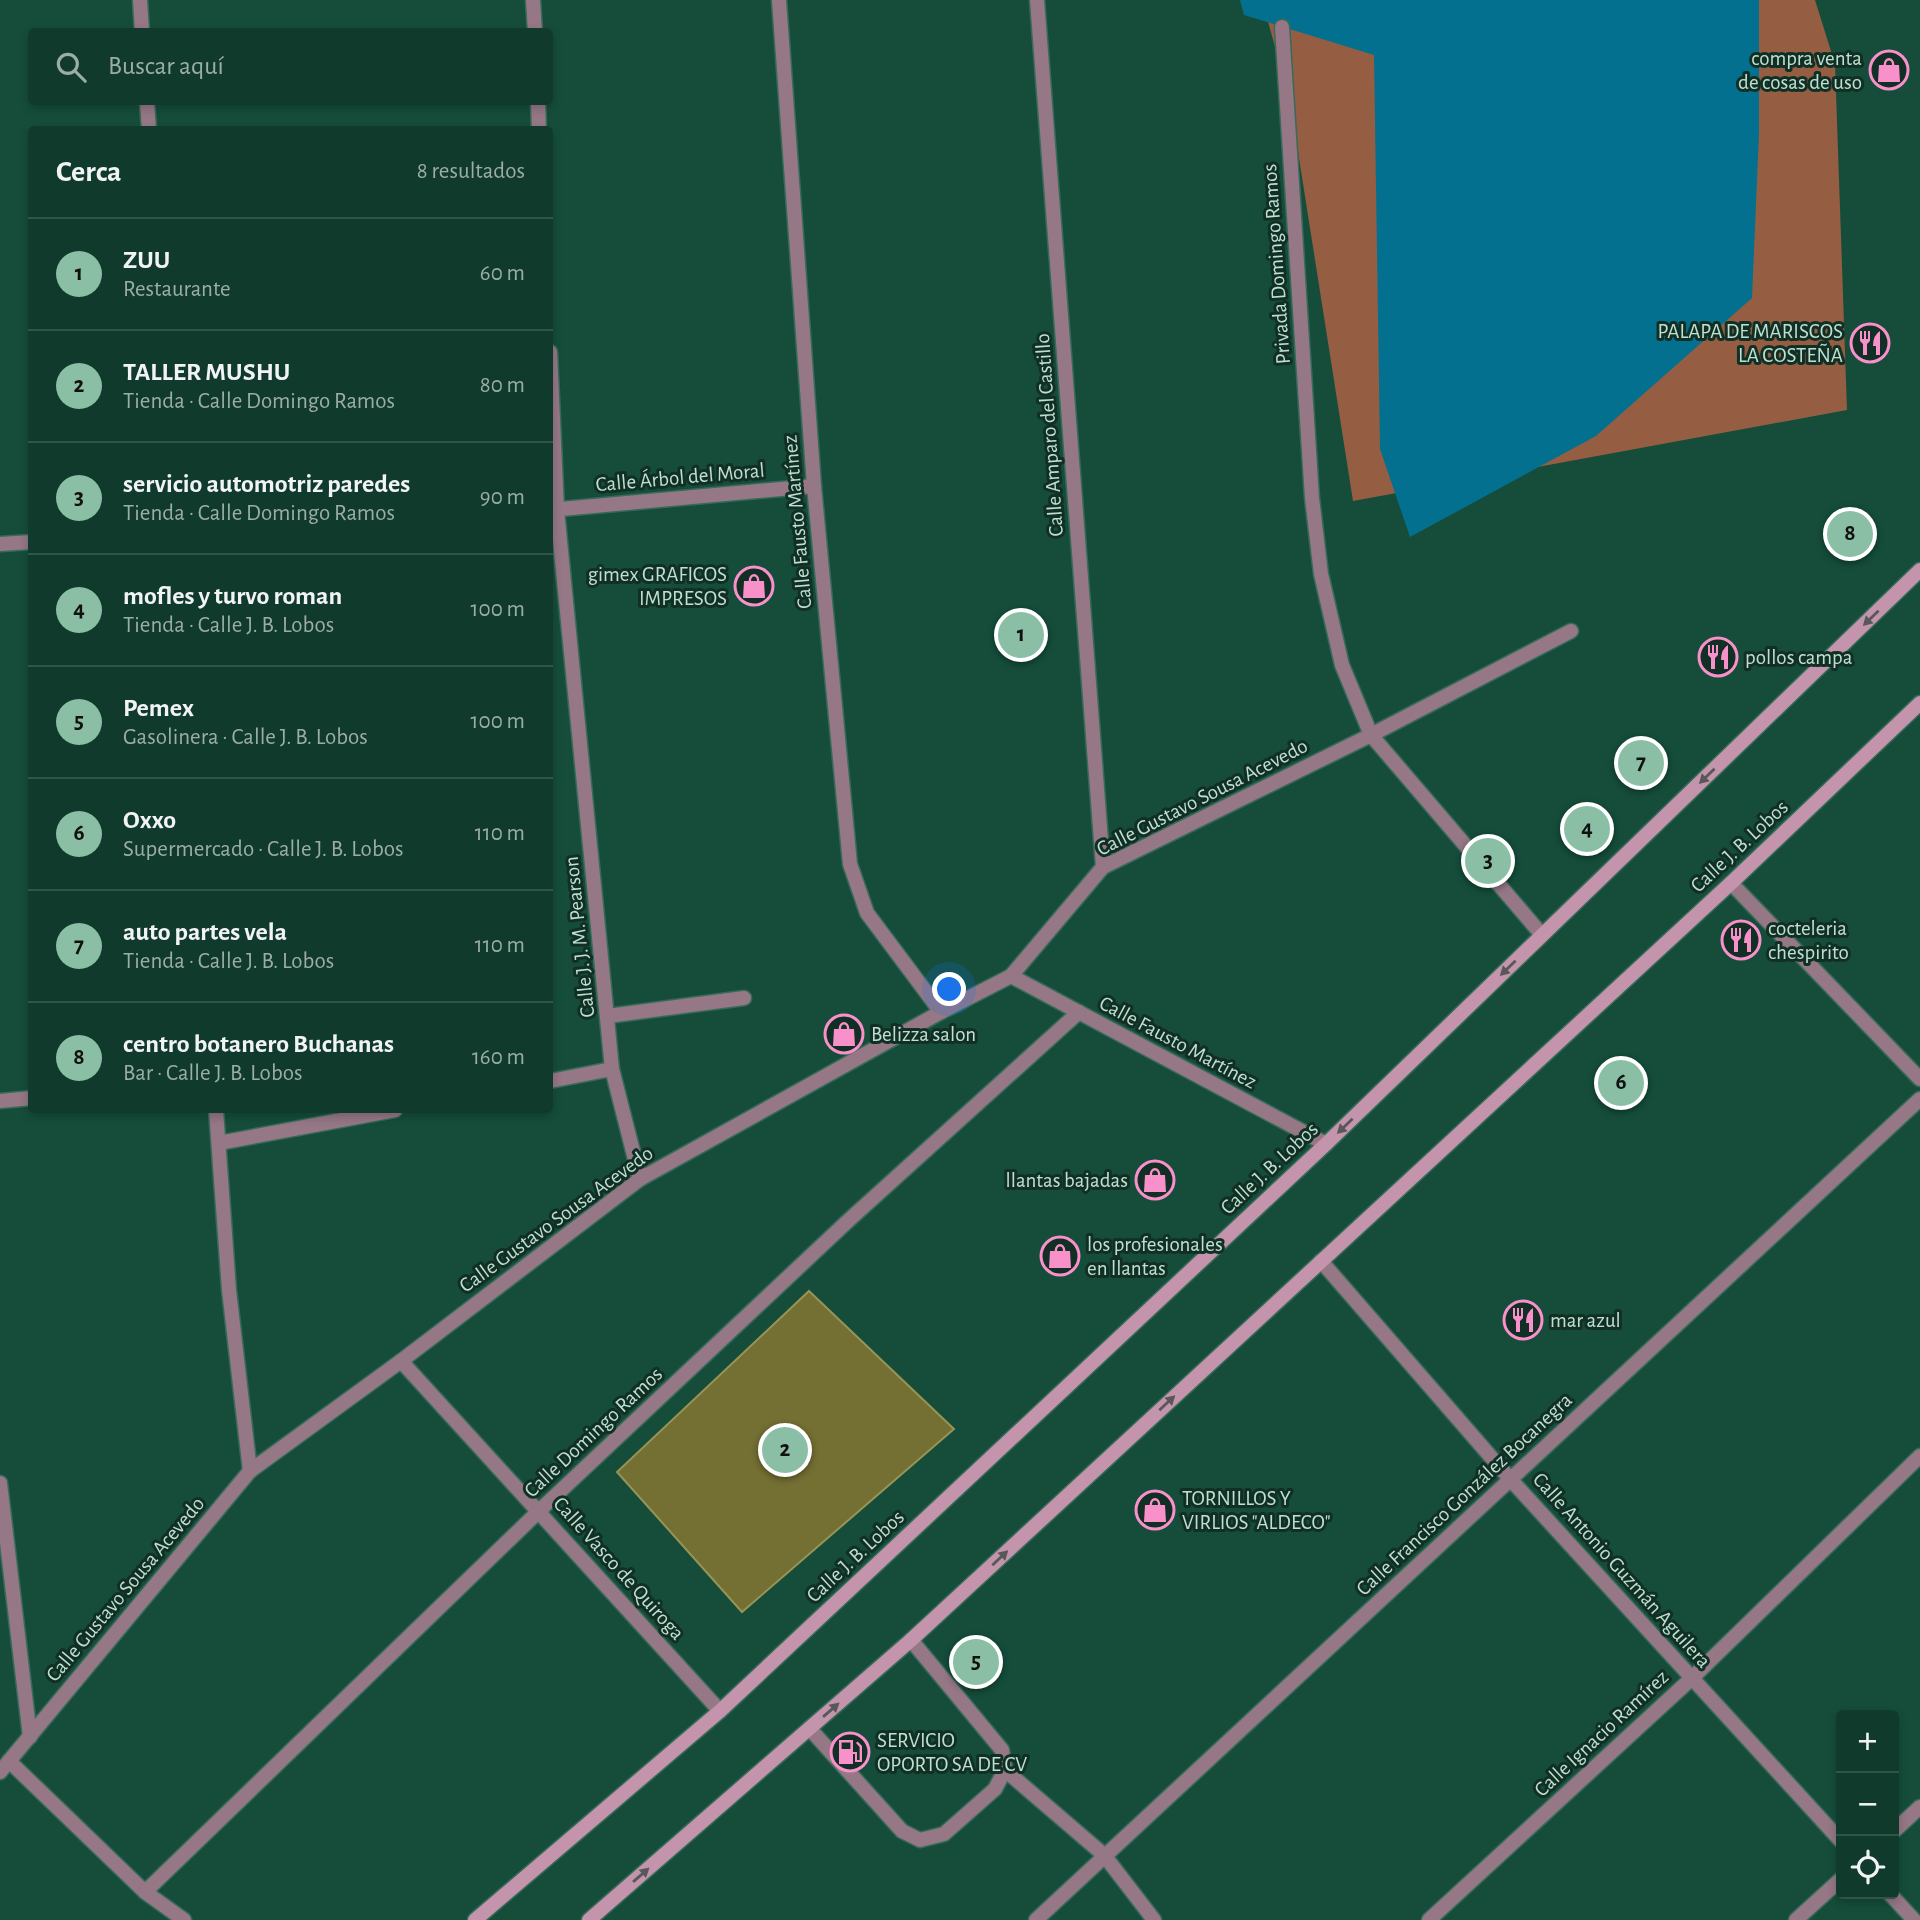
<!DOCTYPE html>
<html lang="es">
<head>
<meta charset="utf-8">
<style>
	:root { --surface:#103a2c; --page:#194134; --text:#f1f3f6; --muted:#9cada9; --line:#305448; --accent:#8abfa5 }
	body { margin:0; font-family:"Alegreya Sans",sans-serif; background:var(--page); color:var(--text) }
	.controls { position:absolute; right:21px; bottom:21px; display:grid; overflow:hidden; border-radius:7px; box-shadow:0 4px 10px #0003 }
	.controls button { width:63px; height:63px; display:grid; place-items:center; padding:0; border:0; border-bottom:2px solid var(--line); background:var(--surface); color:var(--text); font:35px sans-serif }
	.you { position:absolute; left:950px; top:990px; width:24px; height:24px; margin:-18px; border:5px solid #fff; border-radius:50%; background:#1a73e8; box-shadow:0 0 0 10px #1a73e833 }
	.badge { display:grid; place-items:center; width:46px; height:46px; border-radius:50%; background:var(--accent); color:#111; font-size:23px; font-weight:700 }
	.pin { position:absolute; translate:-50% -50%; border:4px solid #fff; box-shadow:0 2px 7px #0006 }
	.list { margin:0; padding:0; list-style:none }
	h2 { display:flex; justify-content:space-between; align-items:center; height:91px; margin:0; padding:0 28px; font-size:30px }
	h2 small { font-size:23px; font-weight:400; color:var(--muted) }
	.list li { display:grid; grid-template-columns:46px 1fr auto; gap:21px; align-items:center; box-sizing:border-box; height:112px; padding:0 28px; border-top:2px solid var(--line) }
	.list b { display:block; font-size:26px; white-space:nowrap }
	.list p { margin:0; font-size:23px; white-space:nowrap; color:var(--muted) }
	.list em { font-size:23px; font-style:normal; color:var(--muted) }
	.icon { flex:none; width:38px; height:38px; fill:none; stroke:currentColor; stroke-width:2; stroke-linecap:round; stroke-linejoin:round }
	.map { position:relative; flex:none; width:1920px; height:1920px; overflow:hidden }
	.search { position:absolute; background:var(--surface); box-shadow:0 4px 10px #0003; left:28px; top:28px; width:525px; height:77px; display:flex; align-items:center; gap:18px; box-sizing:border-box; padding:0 24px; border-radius:7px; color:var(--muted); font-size:26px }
	.panel { position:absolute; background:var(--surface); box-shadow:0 4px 10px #0003; left:28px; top:126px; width:525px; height:987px; border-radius:7px }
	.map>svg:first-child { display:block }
</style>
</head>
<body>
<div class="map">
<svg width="1920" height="1920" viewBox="0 0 1920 1920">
	<rect width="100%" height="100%" fill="#154d3a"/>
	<!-- park -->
	<path fill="#955e43" d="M1262 0H1815L1835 64 1847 410 1353 501 1290 101Z"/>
	<!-- water -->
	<path fill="#04708f" d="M1240 0H1759V134L1752 298 1596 436 1410 537 1380 449 1374 55 1244 15Z"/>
	<!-- building -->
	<path fill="#747033" stroke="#979456" stroke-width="2" d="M809 1291 954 1429 742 1612 617 1472Z"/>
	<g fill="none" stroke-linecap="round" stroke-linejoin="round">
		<defs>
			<g id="service">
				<path d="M911 1640 1002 1750 1005 1770 1104 1855"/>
				<path d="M810 1729 902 1831 920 1840 944 1834 995 1789 1005 1770"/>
			</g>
			<g id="pedestrian">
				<path d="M1282 27 1312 498 1321 574 1342 665 1371 735 1542 935"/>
				<path d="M1104 1855 1154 1920"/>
			</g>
			<g id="minor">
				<path d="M140 0 142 32"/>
				<path d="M533 0 535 32"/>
				<path d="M779 0 814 486 850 864 867 913 941 1012"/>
				<path d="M1037 0 1103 867"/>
				<path d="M147 102 149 130"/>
				<path d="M538 102 539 130"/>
				<path d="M550 352 557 510 612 1069 640 1179"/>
				<path d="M550 510 814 486"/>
				<path d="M0 544 32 542"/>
				<path d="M1731 883 1920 1079"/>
				<path d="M1011 976 1326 1144"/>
				<path d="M608 1016 744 998"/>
				<path d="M550 1081 612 1069"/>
				<path d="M0 1101 32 1098"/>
				<path d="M216 1110 229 1290 250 1471"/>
				<path d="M219 1143 395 1110"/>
				<path d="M1321 1261 1511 1480 1841 1841"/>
				<path d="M401 1361 720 1711"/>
				<path d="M0 1483 30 1737"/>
				<path d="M9 1761 145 1892 184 1920"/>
				<path d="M0 1772 250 1471 401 1361 640 1179 941 1012 1011 976 1103 867 1371 735 1571 631"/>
				<path d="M1894 1831 1920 1807"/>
				<path d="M145 1892 539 1511 850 1219 1079 1012"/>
				<path d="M1890 1894 1914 1920"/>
				<path d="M1036 1920 1920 1099"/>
				<path d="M1429 1920 1692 1678 1920 1456"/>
				<path d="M1796 1920 1841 1879"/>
			</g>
			<g id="secondary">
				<path d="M475 1920 720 1711 1326 1144 1920 570"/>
				<path d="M589 1920 911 1640 1731 883 1920 703"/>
			</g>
		</defs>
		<!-- service casing -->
		<use href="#service" stroke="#376a58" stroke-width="17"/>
		<!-- pedestrian casing -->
		<use href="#pedestrian" stroke="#376a58" stroke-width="17"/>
		<!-- minor casing -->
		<use href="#minor" stroke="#376a58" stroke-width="17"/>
		<!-- secondary casing -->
		<use href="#secondary" stroke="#376a58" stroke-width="17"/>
		<!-- service -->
		<use href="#service" stroke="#957786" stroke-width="14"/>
		<!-- pedestrian -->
		<use href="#pedestrian" stroke="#957786" stroke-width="14"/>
		<!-- minor -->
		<use href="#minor" stroke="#957786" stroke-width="14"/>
		<!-- secondary -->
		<use href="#secondary" stroke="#c394ac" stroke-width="14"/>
	</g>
	<!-- one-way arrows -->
	<defs><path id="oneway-solid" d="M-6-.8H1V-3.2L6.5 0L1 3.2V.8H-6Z" transform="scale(1.75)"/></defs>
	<g fill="#58575a">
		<use href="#oneway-solid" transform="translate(1871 618) rotate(136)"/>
		<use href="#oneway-solid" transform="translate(1707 776) rotate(136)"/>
		<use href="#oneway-solid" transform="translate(1508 968) rotate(136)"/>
		<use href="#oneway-solid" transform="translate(1345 1126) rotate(136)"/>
		<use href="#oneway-solid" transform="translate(1167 1403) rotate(-43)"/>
		<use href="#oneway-solid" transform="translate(1000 1558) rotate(-43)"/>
		<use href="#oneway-solid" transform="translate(831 1710) rotate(-41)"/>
		<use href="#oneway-solid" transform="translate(641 1875) rotate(-41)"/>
	</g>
	<!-- icons -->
	<defs>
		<symbol id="shop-ring" viewBox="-11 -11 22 22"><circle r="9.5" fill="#112f24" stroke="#f890ca" stroke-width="1.5"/><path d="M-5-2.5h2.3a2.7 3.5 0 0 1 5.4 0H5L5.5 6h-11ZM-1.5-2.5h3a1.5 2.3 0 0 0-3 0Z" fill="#f890ca"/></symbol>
		<symbol id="restaurant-ring" viewBox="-11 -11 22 22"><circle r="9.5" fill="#112f24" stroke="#f890ca" stroke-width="1.5"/><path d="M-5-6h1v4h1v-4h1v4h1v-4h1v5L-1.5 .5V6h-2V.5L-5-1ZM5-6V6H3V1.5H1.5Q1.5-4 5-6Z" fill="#f890ca"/></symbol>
		<symbol id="fuel-ring" viewBox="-11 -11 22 22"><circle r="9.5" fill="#112f24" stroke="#f890ca" stroke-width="1.5"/><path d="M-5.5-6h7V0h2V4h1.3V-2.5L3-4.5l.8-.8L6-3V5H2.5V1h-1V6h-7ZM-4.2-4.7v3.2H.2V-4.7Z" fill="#f890ca"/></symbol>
	</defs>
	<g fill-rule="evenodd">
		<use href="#shop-ring" x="1867" y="48" width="44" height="44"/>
		<use href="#restaurant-ring" x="1848" y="321" width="44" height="44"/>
		<use href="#shop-ring" x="732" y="564" width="44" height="44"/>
		<use href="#restaurant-ring" x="1696" y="635" width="44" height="44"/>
		<use href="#restaurant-ring" x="1719" y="918" width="44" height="44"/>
		<use href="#shop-ring" x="822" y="1012" width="44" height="44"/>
		<use href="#shop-ring" x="1133" y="1158" width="44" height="44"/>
		<use href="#shop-ring" x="1038" y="1234" width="44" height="44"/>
		<use href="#restaurant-ring" x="1501" y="1298" width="44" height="44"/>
		<use href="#shop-ring" x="1133" y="1488" width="44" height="44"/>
		<use href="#fuel-ring" x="828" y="1730" width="44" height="44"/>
	</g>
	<g text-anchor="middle" stroke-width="6" stroke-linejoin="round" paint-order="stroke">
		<!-- poi labels -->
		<g font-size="21" fill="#bee0d1" stroke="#112f24" text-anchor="start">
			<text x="1862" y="65" text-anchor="end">compra venta<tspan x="1862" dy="24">de cosas de uso</tspan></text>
			<text x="1843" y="338" text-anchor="end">PALAPA DE MARISCOS<tspan x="1843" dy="24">LA COSTEÑA</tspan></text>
			<text x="727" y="581" text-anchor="end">gimex GRAFICOS<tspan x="727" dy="24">IMPRESOS</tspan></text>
			<text x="1745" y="664">pollos campa</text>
			<text x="1768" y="935">cocteleria<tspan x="1768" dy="24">chespirito</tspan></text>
			<text x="871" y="1041">Belizza salon</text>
			<text x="1128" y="1187" text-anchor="end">llantas bajadas</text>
			<text x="1087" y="1251">los profesionales<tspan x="1087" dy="24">en llantas</tspan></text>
			<text x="1550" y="1327">mar azul</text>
			<text x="1182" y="1505">TORNILLOS Y<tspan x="1182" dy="24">VIRLIOS "ALDECO"</tspan></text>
			<text x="877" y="1747">SERVICIO<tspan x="877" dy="24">OPORTO SA DE CV</tspan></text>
		</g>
		<!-- street labels -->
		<g font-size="21" fill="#bee0d1" stroke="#112f24">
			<text transform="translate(1276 264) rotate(-94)" y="7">Privada Domingo Ramos</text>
			<text transform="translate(1049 435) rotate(-94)" y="7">Calle Amparo del Castillo</text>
			<text transform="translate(680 477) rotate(-5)" y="7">Calle Árbol del Moral</text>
			<text transform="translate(797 522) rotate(-95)" y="7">Calle Fausto Martínez</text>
			<text transform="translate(1202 797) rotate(-27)" y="7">Calle Gustavo Sousa Acevedo</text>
			<text transform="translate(1739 846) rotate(-43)" y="7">Calle J. B. Lobos</text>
			<text transform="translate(579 937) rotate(-96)" y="7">Calle J. J. M. Pearson</text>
			<text transform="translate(1178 1042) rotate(28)" y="7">Calle Fausto Martínez</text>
			<text transform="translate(1269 1168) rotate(-43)" y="7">Calle J. B. Lobos</text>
			<text transform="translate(556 1219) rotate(-36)" y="7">Calle Gustavo Sousa Acevedo</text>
			<text transform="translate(593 1432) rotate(-43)" y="7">Calle Domingo Ramos</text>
			<text transform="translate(1464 1494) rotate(-43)" y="7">Calle Francisco González Bocanegra</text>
			<text transform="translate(855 1556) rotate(-43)" y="7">Calle J. B. Lobos</text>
			<text transform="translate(619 1568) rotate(48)" y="7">Calle Vasco de Quiroga</text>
			<text transform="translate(1622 1570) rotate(48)" y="7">Calle Antonio Guzmán Aguilera</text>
			<text transform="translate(125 1589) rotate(-50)" y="7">Calle Gustavo Sousa Acevedo</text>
			<text transform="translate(1601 1733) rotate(-43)" y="7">Calle Ignacio Ramírez</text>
		</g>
	</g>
</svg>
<div class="controls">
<button>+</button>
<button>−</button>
<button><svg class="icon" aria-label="locate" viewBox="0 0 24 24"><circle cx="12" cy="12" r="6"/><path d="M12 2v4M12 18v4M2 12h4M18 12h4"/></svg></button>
</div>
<div class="you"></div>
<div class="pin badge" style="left:1021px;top:635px">1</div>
<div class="pin badge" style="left:785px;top:1450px">2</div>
<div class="pin badge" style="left:1488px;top:861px">3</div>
<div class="pin badge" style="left:1587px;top:829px">4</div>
<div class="pin badge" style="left:976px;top:1662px">5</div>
<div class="pin badge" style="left:1621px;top:1083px">6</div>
<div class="pin badge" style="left:1641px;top:763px">7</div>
<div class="pin badge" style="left:1850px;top:534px">8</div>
<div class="search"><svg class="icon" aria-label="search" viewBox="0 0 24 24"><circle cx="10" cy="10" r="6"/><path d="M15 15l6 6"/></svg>Buscar aquí</div>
<section class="panel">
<h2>Cerca<small>8 resultados</small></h2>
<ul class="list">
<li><span class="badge">1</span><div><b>ZUU</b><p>Restaurante</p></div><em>60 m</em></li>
<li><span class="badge">2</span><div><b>TALLER MUSHU</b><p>Tienda · Calle Domingo Ramos</p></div><em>80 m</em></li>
<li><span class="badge">3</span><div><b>servicio automotriz paredes</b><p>Tienda · Calle Domingo Ramos</p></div><em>90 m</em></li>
<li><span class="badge">4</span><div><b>mofles y turvo roman</b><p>Tienda · Calle J. B. Lobos</p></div><em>100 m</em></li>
<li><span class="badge">5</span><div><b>Pemex</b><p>Gasolinera · Calle J. B. Lobos</p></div><em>100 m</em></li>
<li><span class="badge">6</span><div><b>Oxxo</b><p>Supermercado · Calle J. B. Lobos</p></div><em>110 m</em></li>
<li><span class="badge">7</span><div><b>auto partes vela</b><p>Tienda · Calle J. B. Lobos</p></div><em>110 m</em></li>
<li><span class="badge">8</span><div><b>centro botanero Buchanas</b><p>Bar · Calle J. B. Lobos</p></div><em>160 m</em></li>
</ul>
</section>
</div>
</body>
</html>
